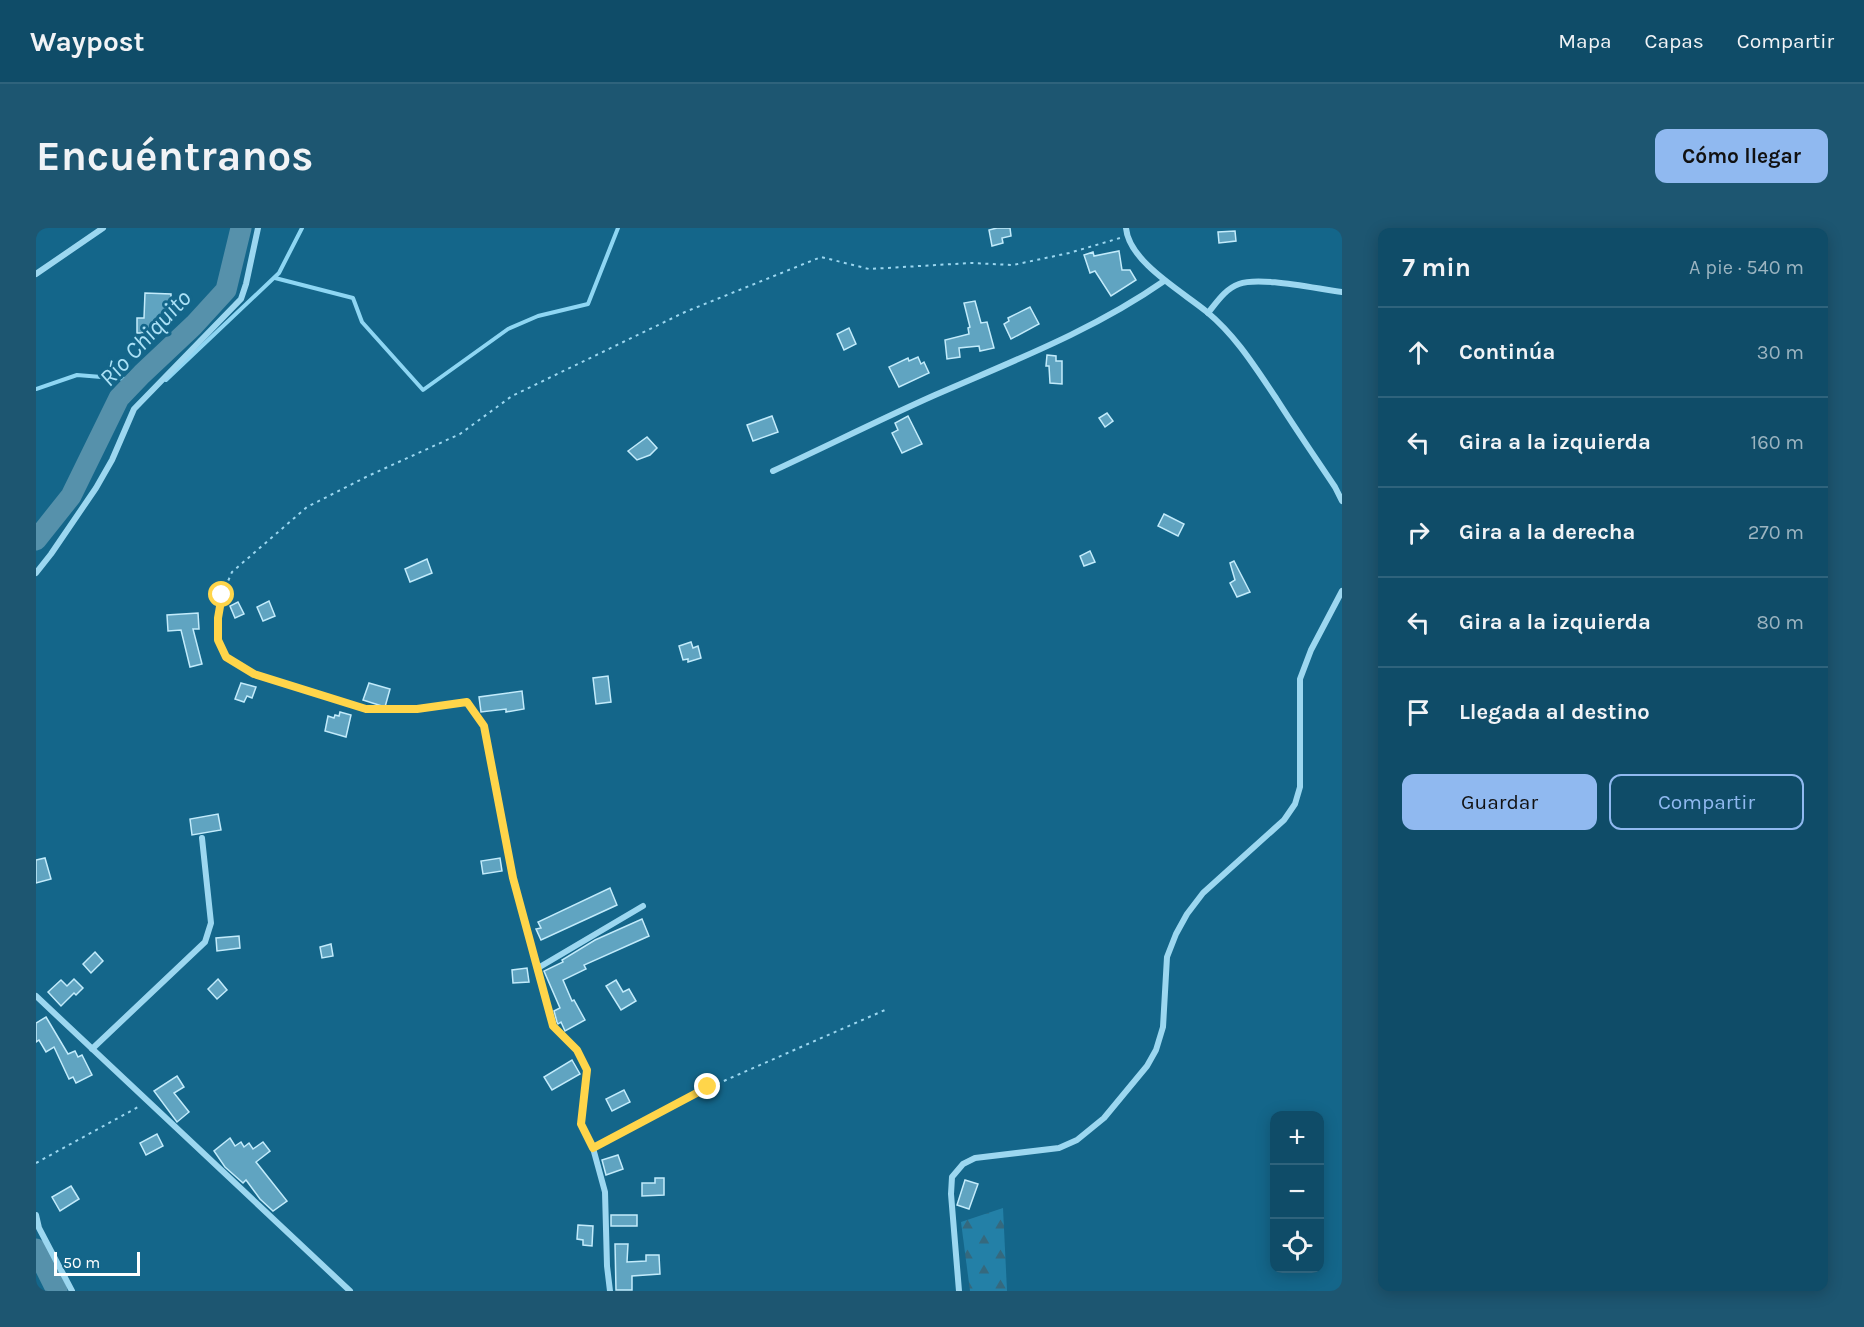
<!DOCTYPE html>
<html lang="es">
<head>
<meta charset="utf-8">
<style>
	:root { --surface:#0f4c68; --page:#1d5671; --text:#f1f3f6; --muted:#9bb4c0; --line:#2f637c; --accent:#90b9f0 }
	body { margin:0; font-family:Karla,sans-serif; background:var(--page); color:var(--text) }
	.controls { position:absolute; right:18px; bottom:18px; display:grid; overflow:hidden; border-radius:12px; box-shadow:0 3px 15px #0003 }
	.controls button { width:54px; height:54px; display:grid; place-items:center; padding:0; border:0; border-bottom:2px solid var(--line); background:var(--surface); color:var(--text); font:30px sans-serif }
	.scale { position:absolute; left:18px; bottom:15px; width:86px; box-sizing:border-box; padding-left:6px; border:3px solid #fff; border-top:0; font-size:16px; line-height:21px; white-space:nowrap; color:#fff; -webkit-text-stroke:4px #14668a; paint-order:stroke }
	.stop { position:absolute; width:18px; height:18px; margin:-14px; border:4px solid #ffd54a; border-radius:50%; background:#fff }
	.stop.end { background:#ffd54a; border-color:#fff; box-shadow:0 2px 6px #0008 }
	.list { margin:0; padding:0; list-style:none }
	h2 { display:flex; justify-content:space-between; align-items:center; height:78px; margin:0; padding:0 24px; font-size:26px }
	h2 small { font-size:20px; font-weight:400; color:var(--muted) }
	.list li { display:grid; grid-template-columns:39px 1fr auto; gap:18px; align-items:center; box-sizing:border-box; height:90px; padding:0 24px; border-top:2px solid var(--line) }
	.list b { display:block; font-size:22px; white-space:nowrap }
	.list em { font-size:20px; font-style:normal; color:var(--muted) }
	.actions { display:flex; gap:12px; padding:18px 24px }
	.actions a { flex:1; padding:14px 0; border:2px solid var(--accent); border-radius:12px; text-align:center; font-size:21px; color:var(--accent) }
	.actions .main { background:var(--accent); color:#111 }
	.icon { flex:none; width:33px; height:33px; fill:none; stroke:currentColor; stroke-width:2; stroke-linecap:round; stroke-linejoin:round }
	.map { position:relative; flex:none; width:1306px; height:1063px; overflow:hidden; border-radius:12px }
	header { display:flex; align-items:center; gap:36px; box-sizing:border-box; height:84px; padding:0 30px; background:var(--surface); border-bottom:2px solid var(--line) }
	header strong { font-size:28px }
	nav { display:flex; gap:33px; margin-inline-start:auto; font-size:21px }
	.intro { display:flex; align-items:center; justify-content:space-between; box-sizing:border-box; height:144px; padding:0 36px }
	h1 { margin:0; font-size:42px }
	.button { padding:15px 27px; border-radius:12px; background:var(--accent); color:#111; font-size:21px; font-weight:700 }
	main { display:flex; gap:36px; padding:0 36px }
	aside { flex:1; background:var(--surface); border-radius:12px; box-shadow:0 3px 15px #0003 }
	.map>svg:first-child { display:block }
</style>
</head>
<body>
<header>
<strong>Waypost</strong>
<nav><a>Mapa</a><a>Capas</a><a>Compartir</a></nav>
</header>
<div class="intro"><h1>Encuéntranos</h1><a class="button">Cómo llegar</a></div>
<main>
<div class="map">
<svg width="1306" height="1063" viewBox="0 0 1306 1063">
	<defs>
		<pattern id="forest-firs" width="22" height="20" patternUnits="userSpaceOnUse" patternTransform="scale(1.5)"><rect width="22" height="20" fill="#2380a7"/><path d="M5 1l3.5 6h-7zM16 11l3.5 6h-7z" fill="#35697e"/></pattern>
	</defs>
	<rect width="100%" height="100%" fill="#14668a"/>
	<!-- forest -->
	<path fill="url(#forest-firs)" d="M967 980 971 1063H934L925 994Z"/>
	<g fill="none" stroke-linecap="round" stroke-linejoin="round">
		<!-- stream -->
		<g stroke="#8ed6f3" stroke-width="4">
			<path d="M239 50 317 70 326 94 387 162 472 101 502 88 552 76 582 0"/>
			<path d="M130 152 243 45 266 0"/>
			<path d="M0 161 41 147 102 152"/>
		</g>
		<!-- river -->
		<g stroke="#5691ab" stroke-width="21">
			<path d="M0 312 35 268 83 170 106 146 158 97 190 62 205 0"/>
			<path d="M0 1021 21 1063"/>
		</g>
	</g>
	<!-- building -->
	<g fill="#60a4c1" stroke="#c2ebfb" stroke-width="1.5">
		<path d="M961 0H974L975 8 966 10 967 15 956 18 953 2Z"/>
		<path d="M1199 3 1200 13 1183 15 1182 4Z"/>
		<path d="M1083 23 1086 42H1094L1100 52 1075 68 1059 43 1054 45 1048 27 1057 24 1058 28Z"/>
		<path d="M109 65 135 66V77L138 82 129 88 128 94 118 105H101V90H108Z"/>
		<path d="M939 73 945 95 951 94 958 120 944 123 943 118 923 120 924 129 911 131 909 112 933 106 932 100 934 99 928 75Z"/>
		<path d="M994 79 1003 96 975 111 968 96 973 93 972 90Z"/>
		<path d="M813 100 820 116 808 122 801 106Z"/>
		<path d="M1011 127 1020 128V133H1026V156L1014 155 1013 138H1010Z"/>
		<path d="M882 129 885 136 888 134 893 145 863 159 853 139 872 130 873 133Z"/>
		<path d="M1071 185 1077 193 1069 199 1063 190Z"/>
		<path d="M736 188 742 204 717 213 711 197Z"/>
		<path d="M872 188 886 216 866 225 856 205 862 202 859 195Z"/>
		<path d="M611 209 621 220 614 227 601 232 592 223Z"/>
		<path d="M1128 286 1148 296 1142 308 1122 298Z"/>
		<path d="M1054 323 1059 334 1048 338 1044 328Z"/>
		<path d="M391 331 396 345 374 354 369 341Z"/>
		<path d="M1198 333 1214 364 1201 369 1194 355 1199 352 1194 335Z"/>
		<path d="M233 373 239 388 227 393 221 379Z"/>
		<path d="M202 374 208 386 199 390 194 378Z"/>
		<path d="M162 385 163 401H157L166 436 154 439 145 402 132 403 131 387Z"/>
		<path d="M655 414 657 420 662 418 665 430 652 434V431L647 432 643 418Z"/>
		<path d="M572 448 575 474 560 476 557 450Z"/>
		<path d="M205 455 220 459 216 470 211 468 208 474 199 471Z"/>
		<path d="M333 455 354 461 349 479 327 472Z"/>
		<path d="M486 463 488 481 470 484V481L445 484 443 469Z"/>
		<path d="M304 484 315 487 310 509 289 503 292 488 298 490 299 487 303 488Z"/>
		<path d="M182 586 185 602 156 607 154 591Z"/>
		<path d="M9 630 15 651 0 655V632Z"/>
		<path d="M464 630 466 643 447 646 445 633Z"/>
		<path d="M574 660 581 677 505 712 500 701 505 700 502 694Z"/>
		<path d="M606 691 613 708 548 737 550 741 527 752 536 773 538 772 549 792 529 803 525 794 522 796 521 794 518 783 524 780 508 743 527 734 526 732 559 712Z"/>
		<path d="M203 708 204 720 181 723 180 710Z"/>
		<path d="M295 716 297 728 286 730 284 719Z"/>
		<path d="M59 724 67 733 55 745 47 736Z"/>
		<path d="M491 740 493 754 477 755 476 742Z"/>
		<path d="M38 751 47 760 40 767 38 765 25 778 12 764 25 752 31 758Z"/>
		<path d="M182 751 191 762 181 771 172 761Z"/>
		<path d="M580 752 587 764 593 761 600 773 585 782 570 758Z"/>
		<path d="M10 789 32 826 39 823 42 829 46 827 56 847 40 855 37 849 33 851 18 819 10 824 3 812 0 814V795Z"/>
		<path d="M536 832 544 846 516 862 508 849Z"/>
		<path d="M141 848 148 859 138 865 153 884 141 894 118 863Z"/>
		<path d="M588 862 594 874 576 883 570 871Z"/>
		<path d="M121 906 127 918 110 927 104 915Z"/>
		<path d="M194 910 199 918 205 914 208 919 213 915 217 921 227 914 234 923 220 934 251 973 237 983 224 971 210 952 207 955 189 939 178 923Z"/>
		<path d="M582 927 587 941 570 947 566 932Z"/>
		<path d="M619 950H628V967L606 968V955H619Z"/>
		<path d="M929 952 942 956 933 981 921 977Z"/>
		<path d="M35 958 43 971 24 983 16 969Z"/>
		<rect x="575" y="987" width="26" height="11"/>
		<path d="M542 997 557 998 556 1018 547 1017V1012L541 1011Z"/>
		<path d="M579 1016H592L591 1034 610 1033V1027H623L624 1046 596 1048V1062H580Z"/>
	</g>
	<g fill="none" stroke-linecap="round" stroke-linejoin="round">
		<!-- path -->
		<g stroke="#9cd7f0" stroke-width="2" stroke-dasharray="3 4.5" stroke-linecap="butt">
			<path d="M422 475 381 481H330L218 446 190 429 182 412V390L186 367 196 344 271 279 332 248 424 206 476 168 649 84 785 29 833 41 935 35 977 37 1033 25 1084 10"/>
			<path d="M681 856 849 782"/>
			<path d="M0 935 104 878"/>
		</g>
		<!-- street -->
		<g stroke="#9cd7f0" stroke-width="6">
			<path d="M1090 0C1093 34 1147 64 1171 84 1200 108 1219 139 1240 170 1259 200 1279 229 1299 259L1306 273"/>
			<path d="M0 46 67 0"/>
			<path d="M1172 85C1181 74 1189 61 1203 56 1224 48 1281 61 1306 64"/>
			<path d="M737 243C791 218 845 191 899 167 977 133 1058 102 1128 53"/>
			<path d="M0 345 15 326 60 260 76 232 98 181 205 71 210 56 222 0"/>
			<path d="M431 474 448 498 477 650 517 798 541 822 551 842 545 896 557 920 569 964 571 1038 574 1063"/>
			<path d="M502 740 607 678"/>
			<path d="M0 768 314 1063"/>
			<path d="M56 821 169 714 175 695 166 610"/>
			<path d="M557 920 672 859"/>
			<path d="M0 987 3 1000 36 1063"/>
			<path d="M923 1063 915 966 916 949 927 936 939 930 1023 920 1041 912 1068 890 1111 838 1120 822 1127 799 1131 729 1140 706 1151 686 1167 665 1248 592 1259 576 1264 559V451L1275 422 1306 363"/>
		</g>
	</g>
	<g fill="none" stroke-linecap="round" stroke-linejoin="round">
		<!-- route -->
		<path stroke="#ffd54a" stroke-width="8" d="M186 367 182 390V412L190 429 218 446 330 481H381L431 474 448 498 477 650 517 798 541 822 551 842 545 896 557 920 672 859"/>
	</g>
	<g text-anchor="middle" stroke-width="6" stroke-linejoin="round" paint-order="stroke">
		<!-- water labels -->
		<g font-size="24" font-style="italic" fill="#ace2f7" stroke="#14668a">
			<text transform="translate(109 110) rotate(-47)" y="8">Río Chiquito</text>
		</g>
	</g>
</svg>
<div class="controls">
<button>+</button>
<button>−</button>
<button><svg class="icon" aria-label="locate" viewBox="0 0 24 24"><circle cx="12" cy="12" r="6"/><path d="M12 2v4M12 18v4M2 12h4M18 12h4"/></svg></button>
</div>
<div class="scale">50 m</div>
<div class="stop" style="left:186px;top:367px"></div>
<div class="stop end" style="left:672px;top:859px"></div>
</div>
<aside>
<h2>7 min<small>A pie · 540 m</small></h2>
<ul class="list">
<li><svg class="icon" aria-label="ahead" viewBox="0 0 24 24"><path d="M12 20V5M6 11l6-6 6 6"/></svg><div><b>Continúa</b></div><em>30 m</em></li>
<li><svg class="icon" aria-label="left" viewBox="0 0 24 24"><path d="M17 20v-9H6M10 6l-5 5 5 5"/></svg><div><b>Gira a la izquierda</b></div><em>160 m</em></li>
<li><svg class="icon" aria-label="right" viewBox="0 0 24 24"><path d="M7 20v-9h11M14 6l5 5-5 5"/></svg><div><b>Gira a la derecha</b></div><em>270 m</em></li>
<li><svg class="icon" aria-label="left" viewBox="0 0 24 24"><path d="M17 20v-9H6M10 6l-5 5 5 5"/></svg><div><b>Gira a la izquierda</b></div><em>80 m</em></li>
<li><svg class="icon" aria-label="arrive" viewBox="0 0 24 24"><path d="M6 21V4h12l-3 4 3 4H6"/></svg><div><b>Llegada al destino</b></div></li>
</ul>
<div class="actions"><a class="main">Guardar</a><a>Compartir</a></div>
</aside>
</main>
</body>
</html>
